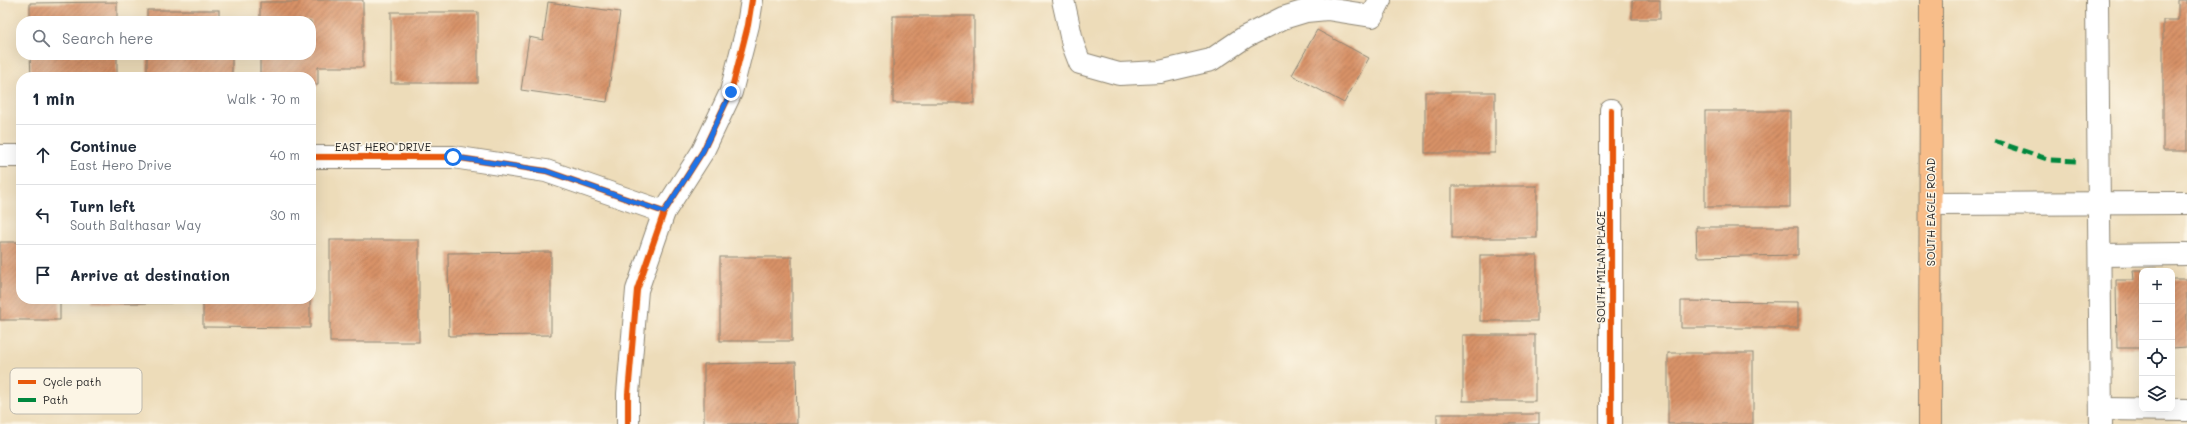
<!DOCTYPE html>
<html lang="en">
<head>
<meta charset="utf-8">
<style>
	:root { --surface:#fff; --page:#f2f2f3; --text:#1f2937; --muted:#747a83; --line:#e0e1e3 }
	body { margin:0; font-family:Mali,sans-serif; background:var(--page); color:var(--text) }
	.controls { position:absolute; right:12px; bottom:12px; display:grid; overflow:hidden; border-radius:8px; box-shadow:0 4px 16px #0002 }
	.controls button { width:36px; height:36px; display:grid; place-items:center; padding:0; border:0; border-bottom:1px solid var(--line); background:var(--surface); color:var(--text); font:20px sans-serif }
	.stop { position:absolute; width:12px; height:12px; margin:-9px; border:3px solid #1a73e8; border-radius:50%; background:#fff }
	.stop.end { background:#1a73e8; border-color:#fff; box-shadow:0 1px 4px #0008 }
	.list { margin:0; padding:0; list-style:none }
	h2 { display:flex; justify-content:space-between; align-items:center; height:52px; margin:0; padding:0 16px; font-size:17px }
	h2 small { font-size:13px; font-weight:400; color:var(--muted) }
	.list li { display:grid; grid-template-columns:26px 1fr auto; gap:12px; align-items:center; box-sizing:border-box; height:60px; padding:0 16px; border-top:1px solid var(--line) }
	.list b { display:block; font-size:15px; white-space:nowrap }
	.list p { margin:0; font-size:13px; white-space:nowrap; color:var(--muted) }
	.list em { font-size:13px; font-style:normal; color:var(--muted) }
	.icon { flex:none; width:22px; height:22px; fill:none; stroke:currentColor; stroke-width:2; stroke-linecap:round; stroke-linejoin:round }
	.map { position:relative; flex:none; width:2187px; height:424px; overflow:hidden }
	.search { position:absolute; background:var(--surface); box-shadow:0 4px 16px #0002; left:16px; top:16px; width:300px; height:44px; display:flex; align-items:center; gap:10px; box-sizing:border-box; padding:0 14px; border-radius:16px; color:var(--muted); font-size:15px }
	.panel { position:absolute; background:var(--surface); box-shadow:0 4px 16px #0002; left:16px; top:72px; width:300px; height:232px; border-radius:16px }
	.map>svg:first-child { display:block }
</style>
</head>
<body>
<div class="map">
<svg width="2187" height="424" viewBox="0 0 2187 424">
	<defs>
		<pattern id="building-hatch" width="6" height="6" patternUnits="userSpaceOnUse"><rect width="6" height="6" fill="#d89267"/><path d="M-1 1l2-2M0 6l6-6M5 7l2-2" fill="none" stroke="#af7755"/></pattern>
	</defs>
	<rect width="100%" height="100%" fill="#fcf5e5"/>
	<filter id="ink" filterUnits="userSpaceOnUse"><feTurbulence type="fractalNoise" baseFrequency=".025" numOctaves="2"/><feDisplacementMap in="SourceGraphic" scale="8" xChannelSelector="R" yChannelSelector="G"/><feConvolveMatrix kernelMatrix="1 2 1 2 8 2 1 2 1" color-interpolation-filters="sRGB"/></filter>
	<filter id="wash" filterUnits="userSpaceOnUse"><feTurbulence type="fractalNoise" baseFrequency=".012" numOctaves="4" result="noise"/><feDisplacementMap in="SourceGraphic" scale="16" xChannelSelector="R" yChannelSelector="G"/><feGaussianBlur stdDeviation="0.9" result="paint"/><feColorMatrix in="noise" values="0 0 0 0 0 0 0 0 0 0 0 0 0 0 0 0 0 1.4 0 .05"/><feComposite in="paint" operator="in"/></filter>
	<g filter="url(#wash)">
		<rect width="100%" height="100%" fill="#eddcb9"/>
		<g id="blocks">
			<!-- building -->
			<g fill="url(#building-hatch)">
				<path d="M298 0H363V67H318V85H311V77H260V55H311V21H260V2H298Z"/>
				<rect x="1632" y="0" width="28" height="19"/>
				<path d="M2178 0H2187V151H2163V20H2178Z"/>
				<path d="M117 2V21H30V3Z"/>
				<path d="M548 2 620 12 607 102 521 90 529 37 543 40Z"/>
				<rect x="147" y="10" width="72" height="11"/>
				<rect x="391" y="12" width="87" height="71"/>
				<rect x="893" y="16" width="81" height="87"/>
				<path d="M1317 30 1369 58 1344 103 1292 75Z"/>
				<path d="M30 55H117V77H31Z"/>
				<rect x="147" y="55" width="85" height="22"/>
				<rect x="1425" y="92" width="70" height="61"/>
				<rect x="1705" y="111" width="85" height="96"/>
				<rect x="1452" y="186" width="85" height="52"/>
				<path d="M1696 227H1798V255L1697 257Z"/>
				<rect x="330" y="240" width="89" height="102"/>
				<path d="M0 242H21V299H60V320H0Z"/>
				<path d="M551 252V335L449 336 448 253Z"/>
				<rect x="1480" y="255" width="57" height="66"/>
				<rect x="720" y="257" width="72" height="84"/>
				<path d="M2133 270H2142V348H2117L2116 280H2134Z"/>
				<path d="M2172 279H2187V347L2172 348Z"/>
				<rect x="92" y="299" width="79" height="4"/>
				<path d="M203 299H310V328L203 327Z"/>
				<path d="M1681 301 1798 302V328H1681Z"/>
				<rect x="1463" y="335" width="72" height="66"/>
				<rect x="1668" y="353" width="85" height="71"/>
				<path d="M796 362 797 424H704V364Z"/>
				<rect x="1437" y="414" width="102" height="10"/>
			</g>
		</g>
	</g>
	<g filter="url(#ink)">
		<use href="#blocks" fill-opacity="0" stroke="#8c8472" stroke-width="1"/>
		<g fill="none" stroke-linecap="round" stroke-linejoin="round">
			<defs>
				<g id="minor">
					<path d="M1063 0 1073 45 1080 63 1119 74 1160 72 1211 60 1245 37 1283 18 1306 11 1327 9 1372 16 1380 0"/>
					<path d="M2097 0 2101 424"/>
					<path d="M1611 110V424"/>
					<path d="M0 156H21"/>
					<path d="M311 157H453L546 171 664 212"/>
					<path d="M1931 204 2187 203"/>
					<path d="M2100 255 2187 254"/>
					<path d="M2102 409 2187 410"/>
					<path d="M628 424V394L637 290 664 212 703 151 731 92 748 25 752 0"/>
				</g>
				<path id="major" d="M1930 424 1931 0"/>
			</defs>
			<!-- minor casing -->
			<use href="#minor" stroke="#8c8472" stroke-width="24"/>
			<!-- major casing -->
			<use href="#major" stroke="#8c8472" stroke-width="24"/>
			<!-- minor -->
			<use href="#minor" stroke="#fff" stroke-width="22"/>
			<!-- major -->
			<use href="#major" stroke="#f8bd89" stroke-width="22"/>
			<!-- quiet -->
			<path stroke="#00873e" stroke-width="5" stroke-dasharray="10 5" stroke-linecap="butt" d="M1994 141 2050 160 2077 161"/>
			<defs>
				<g id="cycleway">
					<path d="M1611 110V424"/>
					<path d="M311 157H453L546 171 664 212"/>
					<path d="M628 424V394L637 290 664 212 703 151 731 92 748 25 752 0"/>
				</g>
			</defs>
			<!-- cycleway casing -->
			<use href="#cycleway" stroke="#fcf5e5" stroke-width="8"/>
			<!-- cycleway -->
			<use href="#cycleway" stroke="#e8590c" stroke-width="6"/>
		</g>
	</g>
	<g fill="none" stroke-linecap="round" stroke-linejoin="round" filter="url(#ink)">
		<!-- route -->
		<path stroke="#1a73e8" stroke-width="5" d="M453 157 546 171 664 212 703 151 731 92"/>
	</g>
	<g text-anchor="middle" stroke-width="3" stroke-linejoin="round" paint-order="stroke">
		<!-- street labels -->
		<g font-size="11" fill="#2b2b2b" stroke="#fcf5e5">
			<text x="383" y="151">EAST HERO DRIVE</text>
			<text transform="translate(1931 212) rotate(-90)" y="4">SOUTH EAGLE ROAD</text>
			<text transform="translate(1601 267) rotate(-90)" y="4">SOUTH MILAN PLACE</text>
		</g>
	</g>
	<!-- legend -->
	<rect x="10" y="368" width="132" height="46" rx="6" fill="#fcf5e5" stroke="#bdb8ad" stroke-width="1"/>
	<rect x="18" y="380" width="18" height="4" fill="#e8590c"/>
	<rect x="18" y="398" width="18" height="4" fill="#00873e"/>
	<g font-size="11" fill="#2b2b2b">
		<text x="43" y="386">Cycle path</text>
		<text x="43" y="404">Path</text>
	</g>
</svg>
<div class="controls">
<button>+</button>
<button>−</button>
<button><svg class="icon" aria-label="locate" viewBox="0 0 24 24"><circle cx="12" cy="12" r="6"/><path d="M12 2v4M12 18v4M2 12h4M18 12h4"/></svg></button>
<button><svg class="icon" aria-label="layers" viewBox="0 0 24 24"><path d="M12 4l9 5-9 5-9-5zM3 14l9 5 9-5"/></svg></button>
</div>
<div class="stop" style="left:453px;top:157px"></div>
<div class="stop end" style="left:731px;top:92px"></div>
<div class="search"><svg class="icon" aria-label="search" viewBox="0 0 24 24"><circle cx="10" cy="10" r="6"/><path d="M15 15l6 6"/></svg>Search here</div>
<section class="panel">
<h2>1 min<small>Walk · 70 m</small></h2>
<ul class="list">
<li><svg class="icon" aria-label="ahead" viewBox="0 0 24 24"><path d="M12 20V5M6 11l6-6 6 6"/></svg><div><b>Continue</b><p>East Hero Drive</p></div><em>40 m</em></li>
<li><svg class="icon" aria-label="left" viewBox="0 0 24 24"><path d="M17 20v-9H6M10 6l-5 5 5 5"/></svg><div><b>Turn left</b><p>South Balthasar Way</p></div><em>30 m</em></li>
<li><svg class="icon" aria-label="arrive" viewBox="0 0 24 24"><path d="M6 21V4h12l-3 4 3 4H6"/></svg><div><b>Arrive at destination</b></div></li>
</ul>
</section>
</div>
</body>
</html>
